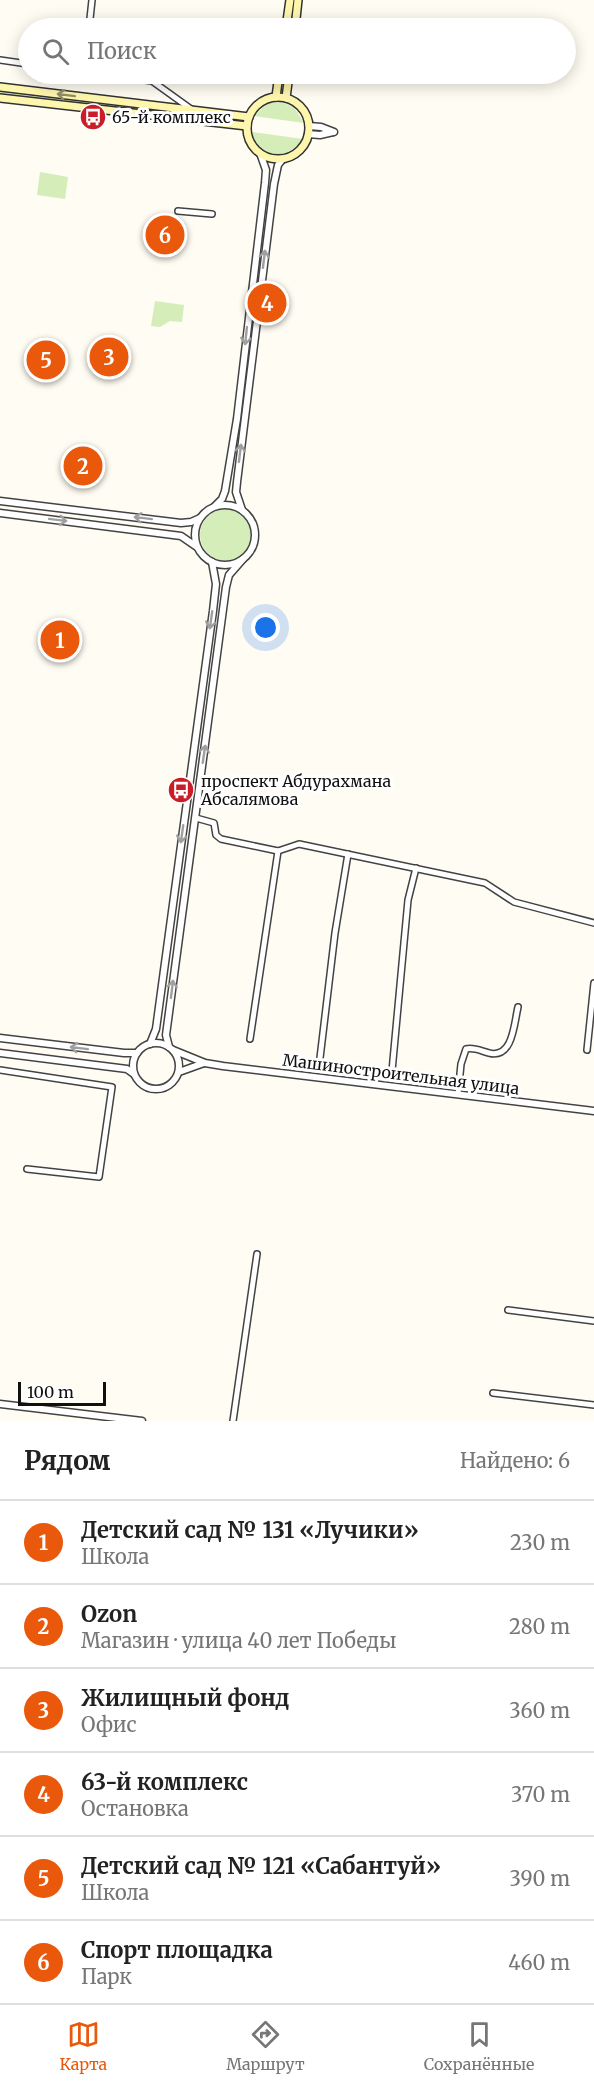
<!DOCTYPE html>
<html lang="ru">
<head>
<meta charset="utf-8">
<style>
	:root { --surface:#fff; --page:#f2f2f2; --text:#222; --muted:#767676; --line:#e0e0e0; --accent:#ea580c }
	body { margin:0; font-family:Merriweather,serif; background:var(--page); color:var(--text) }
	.scale { position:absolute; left:18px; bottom:15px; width:88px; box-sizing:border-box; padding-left:6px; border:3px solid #101010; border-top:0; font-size:16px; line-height:21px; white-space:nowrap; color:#101010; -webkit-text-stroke:4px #fff; paint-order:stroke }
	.you { position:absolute; left:266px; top:628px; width:21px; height:21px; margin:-15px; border:4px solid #fff; border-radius:50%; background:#1a73e8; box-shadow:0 0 0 9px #1a73e833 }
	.badge { display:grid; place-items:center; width:39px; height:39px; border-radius:50%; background:var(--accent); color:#fff; font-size:20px; font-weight:700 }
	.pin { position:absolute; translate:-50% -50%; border:3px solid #fff; box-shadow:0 2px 6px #0006 }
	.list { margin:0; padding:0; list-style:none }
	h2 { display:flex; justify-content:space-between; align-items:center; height:78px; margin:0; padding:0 24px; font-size:26px }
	h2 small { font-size:20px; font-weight:400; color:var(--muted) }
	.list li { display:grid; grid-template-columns:39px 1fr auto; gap:18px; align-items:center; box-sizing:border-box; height:84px; padding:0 24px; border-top:2px solid var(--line) }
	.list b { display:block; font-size:22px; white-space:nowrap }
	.list p { margin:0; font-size:20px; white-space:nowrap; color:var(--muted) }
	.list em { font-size:20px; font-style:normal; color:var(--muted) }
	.icon { flex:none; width:33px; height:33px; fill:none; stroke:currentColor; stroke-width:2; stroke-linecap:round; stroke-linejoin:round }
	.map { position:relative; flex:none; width:594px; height:1421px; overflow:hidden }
	.search { position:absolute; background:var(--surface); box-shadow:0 3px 15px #0003; left:18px; right:18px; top:18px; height:66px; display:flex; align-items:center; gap:15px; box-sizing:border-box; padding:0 21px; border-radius:33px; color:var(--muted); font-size:22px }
	.sheet { height:582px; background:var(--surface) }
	nav { display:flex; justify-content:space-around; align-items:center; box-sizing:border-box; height:84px; border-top:2px solid var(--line); background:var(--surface); font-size:16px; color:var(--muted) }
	nav a { display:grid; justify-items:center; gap:3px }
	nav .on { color:var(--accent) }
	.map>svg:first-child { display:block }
</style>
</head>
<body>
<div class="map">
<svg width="594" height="1421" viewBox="0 0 594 1421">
	<rect width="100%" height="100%" fill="#fffcf3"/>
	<!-- green -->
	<g fill="#d4edb9">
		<path d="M0 91 242 121V123L0 93Z"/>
		<path d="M281 102 294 107 304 123 254 116 268 103Z"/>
		<path d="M252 132 303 139C288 160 258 162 252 132Z"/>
		<path d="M40 172 68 177 65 199 37 195Z"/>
		<path d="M155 301 184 305 182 322 170 321 160 327 151 326Z"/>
		<circle cx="226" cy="535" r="26"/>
	</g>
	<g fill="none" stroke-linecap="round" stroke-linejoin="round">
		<defs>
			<g id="minor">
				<path d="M89 28 92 0"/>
				<path d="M0 60 28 64"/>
				<path d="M102 74 152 81 191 109"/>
				<path d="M178 211 212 214"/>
				<path d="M196 818 214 823 216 835 221 839 278 851 299 844 485 883 514 902 594 923"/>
				<path d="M250 1039 278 851"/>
				<path d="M587 1050 594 983"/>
				<path d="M320 1058 335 933 348 854"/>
				<path d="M0 1070 112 1087 99 1177 27 1169"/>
				<path d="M392 1071 408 900 416 868"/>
				<path d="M458 1094 461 1064 466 1049C474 1047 481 1051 489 1053 513 1059 514 1024 518 1007"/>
				<path d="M508 1310 594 1321"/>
				<path d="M493 1393 594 1405"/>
				<path d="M233 1421 257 1254"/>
			</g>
			<g id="tertiary">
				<path d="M309 126 321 127 334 132"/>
				<path d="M308 134 320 135 333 132"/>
				<path d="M0 501 181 523 191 522 200 518"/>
				<circle cx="225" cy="535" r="30"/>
				<path d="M215 506 222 499 225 491 237 419 265 183 266 170 260 153"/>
				<path d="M242 510 236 492 237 482 274 184 278 165 282 160"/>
				<path d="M0 513 181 536 197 547"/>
				<path d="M0 1038 124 1053H137"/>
				<circle cx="156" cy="1066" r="23"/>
				<path d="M150 1044 156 1029 213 611 216 584 212 562"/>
				<path d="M169 1047 166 1035 226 587 229 575 243 559"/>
				<path d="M173 1050 205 1063 223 1066 594 1111"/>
				<path d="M0 1053 127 1069 134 1074"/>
				<path d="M179 1072 204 1063"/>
				<path d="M0 1404 142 1421"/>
			</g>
			<g id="secondary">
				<path d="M286 28 290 0"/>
				<path d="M295 28 298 0"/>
				<path d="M0 87 249 117"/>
				<path d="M276 97 279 74"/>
				<circle cx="278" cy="128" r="31"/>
				<path d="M0 98 247 126"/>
				<path d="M286 98 289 74"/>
			</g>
		</defs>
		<!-- minor casing -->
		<use href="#minor" stroke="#434343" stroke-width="8"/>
		<!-- tertiary casing -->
		<use href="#tertiary" stroke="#434343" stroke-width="9"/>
		<!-- secondary casing -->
		<use href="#secondary" stroke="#323232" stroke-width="10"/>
		<!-- minor -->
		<use href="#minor" stroke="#fff" stroke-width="5"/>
		<!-- tertiary -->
		<use href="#tertiary" stroke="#fff" stroke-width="6"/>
		<!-- secondary -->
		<use href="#secondary" stroke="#fff6ae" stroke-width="7"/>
	</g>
	<!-- one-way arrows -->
	<defs><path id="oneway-shaft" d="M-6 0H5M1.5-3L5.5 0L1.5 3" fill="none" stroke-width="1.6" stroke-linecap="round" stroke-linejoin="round" transform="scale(1.5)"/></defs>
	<use stroke="#938e67" href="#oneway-shaft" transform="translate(66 95) rotate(-173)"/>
	<g stroke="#9f9f9f">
		<use href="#oneway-shaft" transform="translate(264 259) rotate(-83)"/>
		<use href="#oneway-shaft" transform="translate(246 336) rotate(96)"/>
		<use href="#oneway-shaft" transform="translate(240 453) rotate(-83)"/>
		<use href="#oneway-shaft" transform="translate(143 518) rotate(-173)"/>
		<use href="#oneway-shaft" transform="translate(58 520) rotate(7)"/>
		<use href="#oneway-shaft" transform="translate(211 620) rotate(98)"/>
		<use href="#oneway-shaft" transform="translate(204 754) rotate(-82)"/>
		<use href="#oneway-shaft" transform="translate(182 834) rotate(98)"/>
		<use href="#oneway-shaft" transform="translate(172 989) rotate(-83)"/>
		<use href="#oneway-shaft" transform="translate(79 1048) rotate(-173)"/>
	</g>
	<!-- icons -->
	<defs>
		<symbol id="bus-disc" viewBox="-11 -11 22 22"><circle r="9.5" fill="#c91e27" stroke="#fff"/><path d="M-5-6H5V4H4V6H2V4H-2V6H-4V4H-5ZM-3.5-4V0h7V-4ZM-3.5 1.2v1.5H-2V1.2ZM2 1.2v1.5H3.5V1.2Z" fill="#fff"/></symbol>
	</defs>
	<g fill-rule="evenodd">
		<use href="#bus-disc" x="78" y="102" width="30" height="30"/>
		<use href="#bus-disc" x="166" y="775" width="30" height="30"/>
	</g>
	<g text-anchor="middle" stroke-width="6" stroke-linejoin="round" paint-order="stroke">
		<!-- poi labels -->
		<g font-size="16" fill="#101010" stroke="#fff" text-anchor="start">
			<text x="112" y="123">65-й комплекс</text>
			<text x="201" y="787">проспект Абдурахмана<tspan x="201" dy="18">Абсалямова</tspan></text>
		</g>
		<!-- street labels -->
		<g font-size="16" fill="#101010" stroke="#fff">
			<text transform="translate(401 1074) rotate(7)" y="6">Машиностроительная улица</text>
		</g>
	</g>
</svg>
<div class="scale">100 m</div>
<div class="you"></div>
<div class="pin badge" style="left:60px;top:640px">1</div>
<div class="pin badge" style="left:83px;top:466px">2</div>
<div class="pin badge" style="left:109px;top:357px">3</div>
<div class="pin badge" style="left:267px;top:303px">4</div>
<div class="pin badge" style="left:46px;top:360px">5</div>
<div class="pin badge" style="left:165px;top:235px">6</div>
<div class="search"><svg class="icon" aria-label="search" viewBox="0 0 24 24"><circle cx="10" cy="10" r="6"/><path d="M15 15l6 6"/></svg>Поиск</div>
</div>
<section class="sheet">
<h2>Рядом<small>Найдено: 6</small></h2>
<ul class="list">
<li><span class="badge">1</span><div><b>Детский сад № 131 «Лучики»</b><p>Школа</p></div><em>230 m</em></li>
<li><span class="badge">2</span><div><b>Ozon</b><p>Магазин · улица 40 лет Победы</p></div><em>280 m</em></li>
<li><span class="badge">3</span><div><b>Жилищный фонд</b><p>Офис</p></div><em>360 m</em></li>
<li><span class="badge">4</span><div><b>63-й комплекс</b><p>Остановка</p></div><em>370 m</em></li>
<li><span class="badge">5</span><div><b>Детский сад № 121 «Сабантуй»</b><p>Школа</p></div><em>390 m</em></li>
<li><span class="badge">6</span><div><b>Спорт площадка</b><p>Парк</p></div><em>460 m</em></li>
</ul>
</section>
<nav>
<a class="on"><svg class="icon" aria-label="map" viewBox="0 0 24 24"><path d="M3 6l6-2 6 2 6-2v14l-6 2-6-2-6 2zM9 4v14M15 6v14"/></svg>Карта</a>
<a><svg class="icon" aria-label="directions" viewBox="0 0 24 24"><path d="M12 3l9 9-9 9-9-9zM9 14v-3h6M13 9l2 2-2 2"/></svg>Маршрут</a>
<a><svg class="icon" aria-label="saved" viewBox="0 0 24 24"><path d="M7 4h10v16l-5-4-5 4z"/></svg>Сохранённые</a>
</nav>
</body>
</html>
